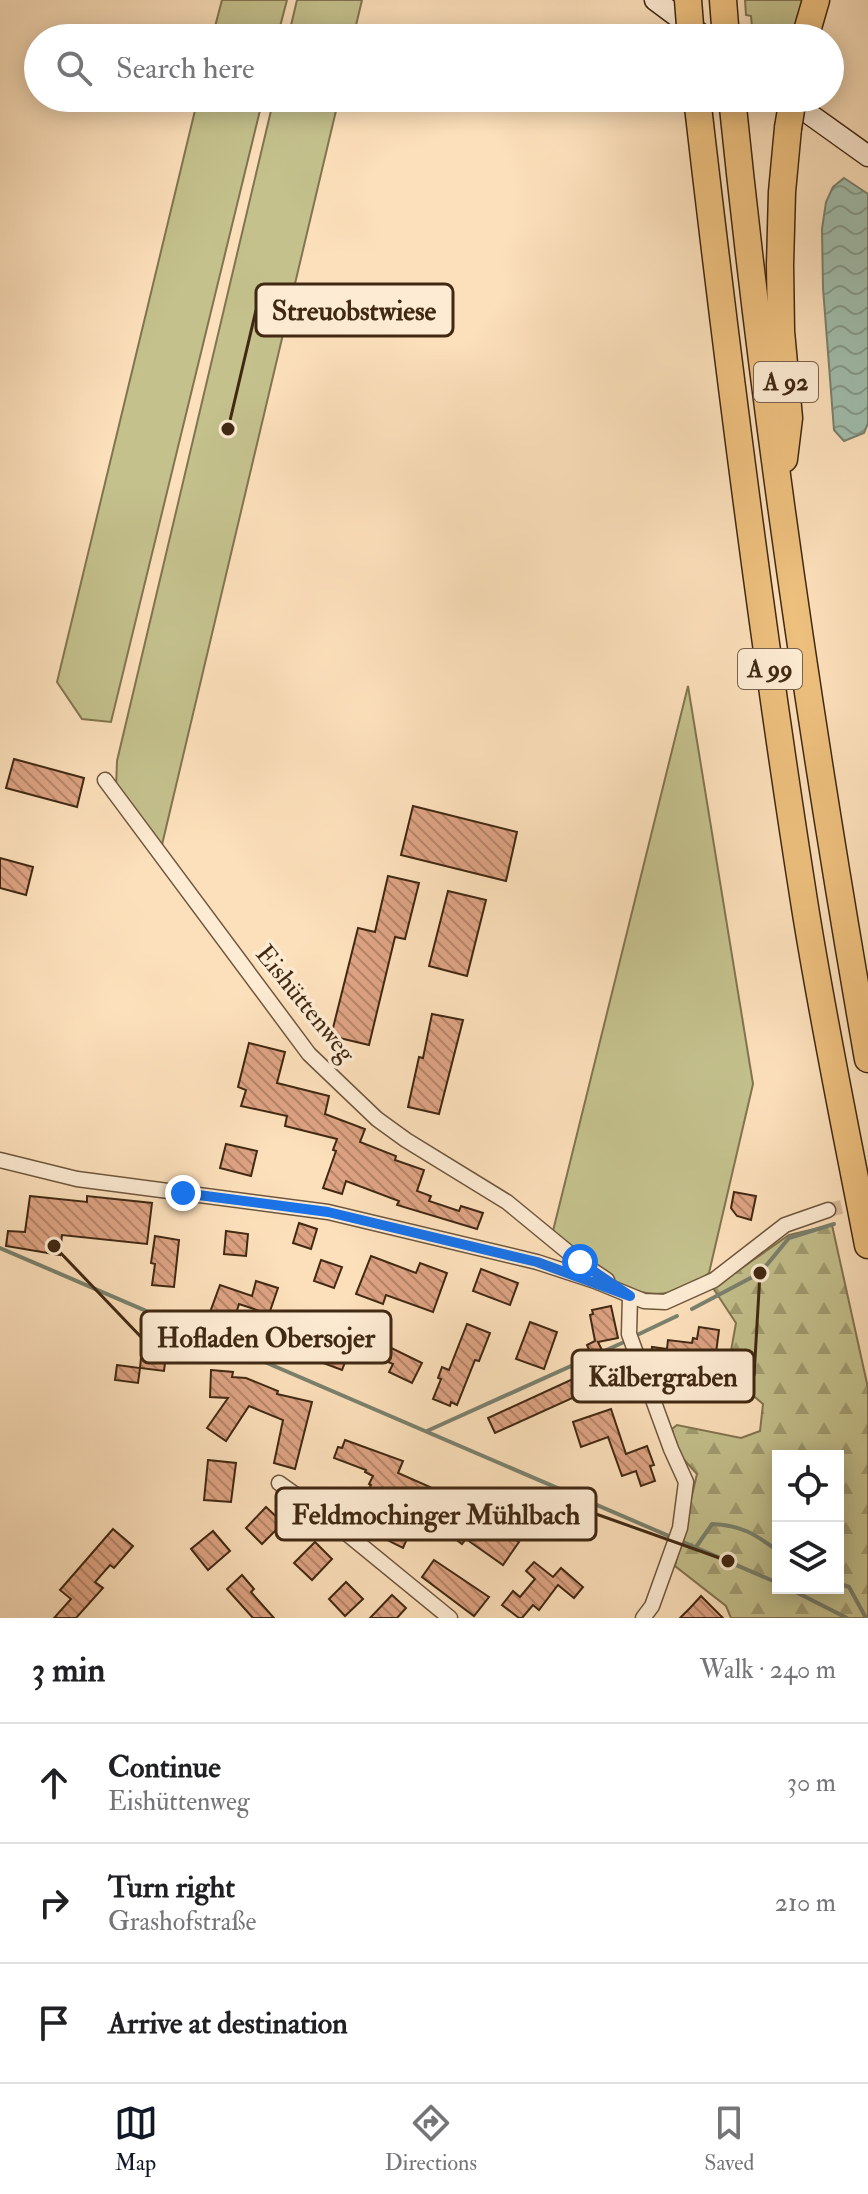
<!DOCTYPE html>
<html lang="en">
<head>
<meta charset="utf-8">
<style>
	:root { --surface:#fff; --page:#f2f2f2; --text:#202124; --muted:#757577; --line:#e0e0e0; --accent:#111827 }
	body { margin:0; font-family:"IM FELL Double Pica",serif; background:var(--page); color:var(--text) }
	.controls { position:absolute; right:24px; bottom:24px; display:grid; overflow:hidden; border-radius:0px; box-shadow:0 4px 20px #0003 }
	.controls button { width:72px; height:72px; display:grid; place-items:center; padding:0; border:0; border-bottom:2px solid var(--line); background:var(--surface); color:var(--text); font:40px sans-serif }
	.stop { position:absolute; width:24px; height:24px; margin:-18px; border:6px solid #1a73e8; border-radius:50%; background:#fff }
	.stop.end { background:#1a73e8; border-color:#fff; box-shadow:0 2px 8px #0008 }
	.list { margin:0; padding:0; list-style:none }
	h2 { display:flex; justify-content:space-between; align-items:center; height:104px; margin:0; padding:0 32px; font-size:34px }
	h2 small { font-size:26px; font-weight:400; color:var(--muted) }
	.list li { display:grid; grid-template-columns:52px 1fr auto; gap:24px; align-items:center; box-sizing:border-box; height:120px; padding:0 32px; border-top:2px solid var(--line) }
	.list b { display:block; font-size:30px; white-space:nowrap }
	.list p { margin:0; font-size:26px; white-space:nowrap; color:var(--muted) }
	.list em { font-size:26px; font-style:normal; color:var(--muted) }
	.icon { flex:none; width:44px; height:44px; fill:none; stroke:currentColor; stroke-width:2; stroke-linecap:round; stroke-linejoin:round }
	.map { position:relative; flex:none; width:868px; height:1618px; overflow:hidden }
	.search { position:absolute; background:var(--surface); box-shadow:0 4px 20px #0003; left:24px; right:24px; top:24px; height:88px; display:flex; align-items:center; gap:20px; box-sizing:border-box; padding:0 28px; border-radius:44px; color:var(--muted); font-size:30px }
	.sheet { height:464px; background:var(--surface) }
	nav { display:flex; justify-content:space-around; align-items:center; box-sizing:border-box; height:112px; border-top:2px solid var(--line); background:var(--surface); font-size:22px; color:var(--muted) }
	nav a { display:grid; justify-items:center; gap:4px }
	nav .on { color:var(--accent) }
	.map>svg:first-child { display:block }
</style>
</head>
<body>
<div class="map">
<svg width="868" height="1618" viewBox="0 0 868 1618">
	<defs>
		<pattern id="forest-firs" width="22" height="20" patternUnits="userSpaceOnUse" patternTransform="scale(2)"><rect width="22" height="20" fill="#c4c18d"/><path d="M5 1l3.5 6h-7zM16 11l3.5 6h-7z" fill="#a19d72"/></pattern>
		<pattern id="water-waves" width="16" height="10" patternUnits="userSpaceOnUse" patternTransform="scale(2)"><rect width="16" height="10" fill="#a0bdac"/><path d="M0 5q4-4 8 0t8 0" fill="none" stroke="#849a8b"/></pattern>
		<pattern id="building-back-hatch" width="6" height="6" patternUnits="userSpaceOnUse" patternTransform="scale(2)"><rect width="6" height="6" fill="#dea383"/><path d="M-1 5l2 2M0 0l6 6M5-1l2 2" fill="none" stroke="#b5856a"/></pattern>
	</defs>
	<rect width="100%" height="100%" fill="#fce0bb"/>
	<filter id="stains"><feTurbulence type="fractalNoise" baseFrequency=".0025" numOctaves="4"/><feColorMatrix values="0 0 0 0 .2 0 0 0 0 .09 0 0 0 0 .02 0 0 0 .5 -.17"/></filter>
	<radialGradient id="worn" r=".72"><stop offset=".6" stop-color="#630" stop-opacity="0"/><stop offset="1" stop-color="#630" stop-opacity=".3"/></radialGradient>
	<!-- grass -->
	<g fill="#c4c18d" stroke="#827450" stroke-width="2">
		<path d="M222 0H287L277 38H212Z"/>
		<path d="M297 0H362L353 38H288Z"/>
		<path d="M745 0H808L797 38H753L751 16 746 15Z"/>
		<path d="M198 98H263L111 722 82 719 57 682Z"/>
		<path d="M274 98H339L161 849 116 788 117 761Z"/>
		<path d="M688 686 753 1084 709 1273C645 1323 603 1273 553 1231Z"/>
	</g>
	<!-- forest -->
	<path fill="url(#forest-firs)" stroke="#827450" stroke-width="2" fill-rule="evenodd" d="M832 1225 868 1388V1618H731L726 1606 675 1566 697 1474 678 1453 672 1429 677 1425 741 1438 760 1431 763 1404 727 1373 736 1323 713 1288 789 1235ZM778 1456H838V1588H778Z"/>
	<!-- water -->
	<path fill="url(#water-waves)" stroke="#7a816e" stroke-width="2" d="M844 178 868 194V423L864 433 844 441 834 430 823 288 822 229 826 202 833 187Z"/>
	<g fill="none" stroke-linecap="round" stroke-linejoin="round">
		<!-- stream -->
		<g stroke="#7a816e" stroke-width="4">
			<path d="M0 1248 778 1583"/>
			<path d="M692 1309 760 1273 789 1238 834 1224"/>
			<path d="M637 1335 677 1316"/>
			<path d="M427 1431 622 1343"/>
			<path d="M696 1547 712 1524C741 1525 755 1534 778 1551"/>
			<path d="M838 1583 849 1587 866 1618"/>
			<path d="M788 1588 847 1618"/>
		</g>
	</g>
	<!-- building -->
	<g fill="url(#building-back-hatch)" stroke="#402812" stroke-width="2">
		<path d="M14 759 84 778 77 807 6 788Z"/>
		<path d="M413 806 517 832 506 881 401 855Z"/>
		<path d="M0 858 33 867 26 895 0 888Z"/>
		<path d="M388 876 419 883 405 939 395 937 369 1045 331 1036 358 928 375 932Z"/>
		<path d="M448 891 486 900 467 976 429 966Z"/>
		<path d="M432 1014 463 1020 439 1114 408 1107 419 1057 423 1058Z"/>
		<path d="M249 1043 285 1052 277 1083 329 1096 325 1114 365 1129 360 1142 396 1156 395 1160 424 1170 417 1191 431 1196 429 1201 459 1211 461 1206 483 1213 477 1229 397 1205 399 1201 346 1181 342 1194 323 1188 336 1151 333 1150 337 1139 285 1126 287 1116 241 1106 246 1090 238 1087Z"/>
		<path d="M226 1144 257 1151 251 1176 220 1168Z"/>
		<path d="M734 1192 756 1196 751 1220 737 1216 731 1208Z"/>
		<path d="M30 1196 87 1202V1196L152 1203 147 1244 62 1235 60 1255 6 1246 8 1231 25 1232Z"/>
		<path d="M299 1223 317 1229 311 1249 293 1243Z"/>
		<path d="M226 1231 248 1234 246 1256 224 1254Z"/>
		<path d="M155 1236 179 1240 174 1287 152 1285 155 1264 151 1263Z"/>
		<path d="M371 1256 416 1273 420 1263 447 1273 433 1312 386 1295 383 1304 356 1294Z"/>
		<path d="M321 1260 342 1267 334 1288 314 1281Z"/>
		<path d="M481 1269 518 1283 510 1305 473 1291Z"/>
		<path d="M256 1281 278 1288 269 1314 239 1304 233 1323 209 1315 220 1285 252 1296Z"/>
		<path d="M611 1306 618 1338 598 1342 611 1369 620 1366 625 1378 630 1376 634 1390 608 1399 603 1384 495 1433 488 1418 597 1368 587 1345 595 1341 590 1315 593 1314 592 1310Z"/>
		<path d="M357 1320 386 1331 381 1343 422 1363 412 1383 389 1372 393 1364 347 1345Z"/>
		<path d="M530 1322 557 1332 544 1369 516 1359Z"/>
		<path d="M467 1324 490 1333 479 1361 475 1360 457 1405 451 1402 450 1406 433 1399 441 1379 438 1378 442 1367 449 1370Z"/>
		<path d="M699 1327 719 1330 714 1368 693 1364 651 1361 652 1347 667 1349 668 1340 692 1343 693 1338 697 1339Z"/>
		<path d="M312 1333 351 1347 342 1370 304 1356Z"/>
		<path d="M143 1337 168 1340 164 1371 140 1368Z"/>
		<path d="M117 1365 140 1368 138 1383 115 1380Z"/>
		<path d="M211 1370 233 1372 232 1377 246 1378 278 1391 277 1394 312 1402 295 1469 274 1463 283 1420 249 1406 226 1441 207 1428 228 1398 210 1397Z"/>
		<path d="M611 1409 626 1454 647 1446 654 1465 650 1466 655 1481 641 1486 636 1471 622 1476 608 1437 581 1447 573 1422Z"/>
		<path d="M345 1440 403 1461 398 1473 430 1487 403 1548 383 1538 351 1517 371 1485 369 1484 373 1476 365 1472 366 1470 334 1458 338 1447 342 1448Z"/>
		<path d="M208 1460 236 1463 231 1502 204 1500Z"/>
		<path d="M454 1504 492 1532 496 1526 519 1542 503 1565 466 1539 462 1544 438 1526Z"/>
		<path d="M266 1507 283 1523 262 1544 246 1528Z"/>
		<path d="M113 1529 133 1546 114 1568 110 1565 95 1582 103 1588 76 1618H54L71 1599 60 1590Z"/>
		<path d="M213 1531 230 1551 208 1570 191 1549Z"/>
		<path d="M315 1542 332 1559 312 1580 294 1563Z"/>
		<path d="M434 1560 489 1597 474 1616 422 1577Z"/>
		<path d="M534 1562 553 1577 561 1568 583 1587 574 1598 558 1585 539 1610 533 1605 522 1618H519L502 1605 513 1591 520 1597 535 1579 526 1571Z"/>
		<path d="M242 1575 254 1589 251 1592 274 1618H253L227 1589Z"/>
		<path d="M346 1582 363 1599 345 1616 329 1599Z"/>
		<path d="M392 1595 406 1608 397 1618H370Z"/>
		<path d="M701 1596 723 1618H680L690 1608Z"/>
	</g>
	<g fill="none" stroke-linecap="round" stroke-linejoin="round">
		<!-- street-tunnel -->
		<path stroke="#d6bb99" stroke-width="14" stroke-dasharray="14 7" stroke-linecap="butt" d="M828 1210 864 1202"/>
		<defs>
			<g id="street">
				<path d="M105 780 309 1054 377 1119 406 1140 507 1202 580 1262 607 1280"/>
				<path d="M0 1160 77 1179 328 1212 537 1262 595 1281 644 1301 665 1302 714 1280 785 1225 828 1210"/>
				<path d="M630 1296 629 1334 671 1449 686 1482 680 1528 652 1606 643 1618"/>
				<path d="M279 1483 324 1515 450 1618"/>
			</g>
			<g id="secondary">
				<path d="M655 0 706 38"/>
				<path d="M787 98 868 156"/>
			</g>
			<g id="highway">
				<path d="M723 0 726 38"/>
				<path d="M805 38 816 0"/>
				<path d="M697 98C728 366 762 634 804 901 822 1016 846 1131 868 1245"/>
				<path d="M732 98C765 420 812 740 868 1059"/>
				<path d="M784 459 789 418 781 331 780 265 782 192 788 128"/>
			</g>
		</defs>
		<!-- street casing -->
		<use href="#street" stroke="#6f563c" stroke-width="17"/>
		<!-- secondary casing -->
		<use href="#secondary" stroke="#402812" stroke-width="23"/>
		<!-- highway casing -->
		<use href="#highway" stroke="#402812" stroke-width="29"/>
		<!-- street -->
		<use href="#street" stroke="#fdebd3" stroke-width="14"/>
		<!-- secondary -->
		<use href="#secondary" stroke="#fdebd3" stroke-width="20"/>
		<!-- highway -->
		<use href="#highway" stroke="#eec07e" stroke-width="26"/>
		<defs>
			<g id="highway-bridge">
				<path d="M688 0 691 38"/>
				<path d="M788 128 793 98"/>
			</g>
		</defs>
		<!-- highway-bridge casing -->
		<use href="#highway-bridge" stroke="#402812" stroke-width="29" stroke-linecap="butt"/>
		<!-- highway-bridge -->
		<use href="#highway-bridge" stroke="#eec07e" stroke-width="26"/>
	</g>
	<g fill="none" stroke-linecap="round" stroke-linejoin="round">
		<!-- route -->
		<path stroke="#1a73e8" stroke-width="10" d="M183 1193 328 1212 537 1262 630 1296 580 1262"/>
	</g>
	<g text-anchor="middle" stroke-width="7" stroke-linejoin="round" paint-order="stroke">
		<!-- shield labels -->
		<g fill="#fdebd3" stroke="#79624c" stroke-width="2">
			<rect x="754" y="362" width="64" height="40" rx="6"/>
			<rect x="738" y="649" width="64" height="40" rx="6"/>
		</g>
		<g font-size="24" font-weight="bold" fill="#402812">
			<text x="786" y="390">A 92</text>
			<text x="770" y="677">A 99</text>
		</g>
		<!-- street labels -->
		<g font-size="26" fill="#402812" stroke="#fdebd3">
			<text transform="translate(306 1003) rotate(51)" y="9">Eishüttenweg</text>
		</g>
	</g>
	<!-- callouts -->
	<path fill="none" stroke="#402812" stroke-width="3" d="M228 429L256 310M54 1246L141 1337M760 1273L754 1376M728 1561L596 1514"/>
	<g fill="#402812" stroke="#fdebd3" stroke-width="3">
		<circle cx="228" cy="429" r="8"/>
		<circle cx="54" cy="1246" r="8"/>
		<circle cx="760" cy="1273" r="8"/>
		<circle cx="728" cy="1561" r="8"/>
	</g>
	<g fill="#fdebd3" stroke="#402812" stroke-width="3">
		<rect x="256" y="284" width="197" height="52" rx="8"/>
		<rect x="141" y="1311" width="250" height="52" rx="8"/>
		<rect x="572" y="1350" width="182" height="52" rx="8"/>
		<rect x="276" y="1488" width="320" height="52" rx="8"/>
	</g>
	<g font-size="28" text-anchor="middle" font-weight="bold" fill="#402812">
		<text x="354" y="320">Streuobstwiese</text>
		<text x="266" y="1347">Hofladen Obersojer</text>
		<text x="663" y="1386">Kälbergraben</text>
		<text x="436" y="1524">Feldmochinger Mühlbach</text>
	</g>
	<rect width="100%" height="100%" filter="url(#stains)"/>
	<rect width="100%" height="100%" fill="url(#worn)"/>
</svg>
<div class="controls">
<button><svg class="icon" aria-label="locate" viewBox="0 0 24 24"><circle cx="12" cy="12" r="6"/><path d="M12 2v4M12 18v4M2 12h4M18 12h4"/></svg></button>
<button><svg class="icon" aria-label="layers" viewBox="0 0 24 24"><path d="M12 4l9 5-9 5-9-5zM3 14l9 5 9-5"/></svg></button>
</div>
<div class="stop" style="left:580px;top:1262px"></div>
<div class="stop end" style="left:183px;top:1193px"></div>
<div class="search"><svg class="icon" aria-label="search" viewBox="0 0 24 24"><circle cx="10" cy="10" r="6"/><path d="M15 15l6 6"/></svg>Search here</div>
</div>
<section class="sheet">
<h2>3 min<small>Walk · 240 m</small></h2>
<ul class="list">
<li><svg class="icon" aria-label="ahead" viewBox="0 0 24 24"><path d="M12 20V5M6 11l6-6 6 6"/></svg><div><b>Continue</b><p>Eishüttenweg</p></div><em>30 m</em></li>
<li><svg class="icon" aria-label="right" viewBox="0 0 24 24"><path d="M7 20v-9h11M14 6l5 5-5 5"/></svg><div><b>Turn right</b><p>Grashofstraße</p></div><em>210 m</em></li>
<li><svg class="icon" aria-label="arrive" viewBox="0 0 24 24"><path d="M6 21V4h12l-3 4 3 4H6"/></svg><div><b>Arrive at destination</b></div></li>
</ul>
</section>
<nav>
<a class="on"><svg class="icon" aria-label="map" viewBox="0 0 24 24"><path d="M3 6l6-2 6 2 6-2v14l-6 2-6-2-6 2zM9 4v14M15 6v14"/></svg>Map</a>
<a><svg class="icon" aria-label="directions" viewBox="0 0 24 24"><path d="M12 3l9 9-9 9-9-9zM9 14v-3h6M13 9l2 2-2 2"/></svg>Directions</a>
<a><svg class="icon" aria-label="saved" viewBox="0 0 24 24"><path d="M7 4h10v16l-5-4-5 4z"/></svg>Saved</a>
</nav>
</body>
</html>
